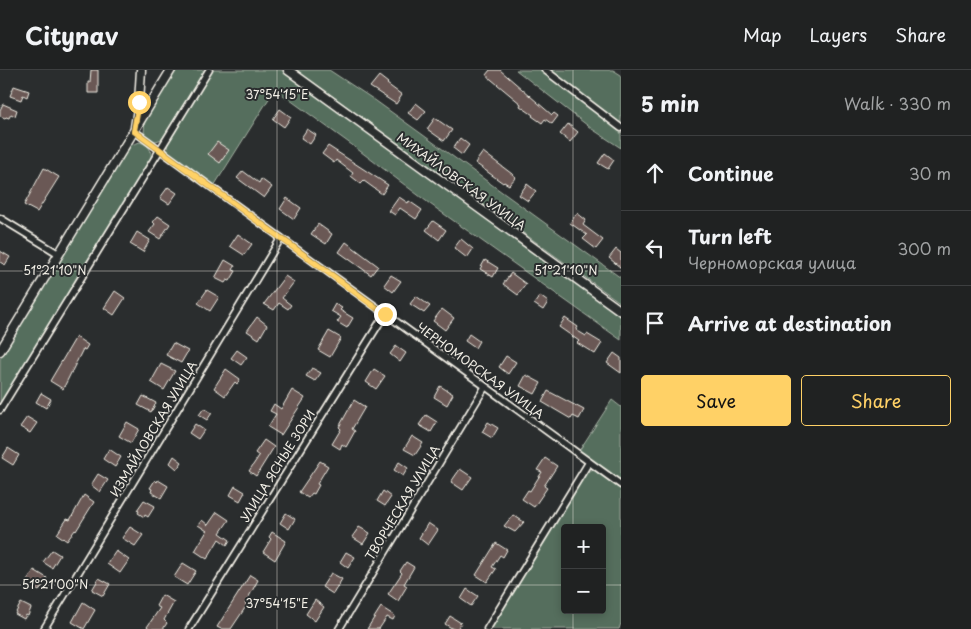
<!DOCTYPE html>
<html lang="en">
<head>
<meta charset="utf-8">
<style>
	:root { --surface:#202222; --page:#2d2f2f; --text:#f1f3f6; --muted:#a2a4a5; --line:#3d3f40; --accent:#ffd166 }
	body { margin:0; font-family:"Playpen Sans",sans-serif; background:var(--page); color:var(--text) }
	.controls { position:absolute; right:15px; bottom:15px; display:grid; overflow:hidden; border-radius:5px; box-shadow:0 2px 8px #0003 }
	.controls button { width:45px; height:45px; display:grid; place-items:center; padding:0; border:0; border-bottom:1px solid var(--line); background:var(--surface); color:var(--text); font:25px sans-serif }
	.stop { position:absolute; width:15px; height:15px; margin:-11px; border:4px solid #ffd166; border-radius:50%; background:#fff }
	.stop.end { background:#ffd166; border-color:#fff; box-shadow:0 1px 5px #0008 }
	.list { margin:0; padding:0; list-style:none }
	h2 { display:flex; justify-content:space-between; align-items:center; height:65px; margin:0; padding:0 20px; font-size:21px }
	h2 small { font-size:16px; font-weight:400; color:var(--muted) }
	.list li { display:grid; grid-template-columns:32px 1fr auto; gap:15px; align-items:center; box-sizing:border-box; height:75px; padding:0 20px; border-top:1px solid var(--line) }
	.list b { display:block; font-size:19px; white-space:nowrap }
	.list p { margin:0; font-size:16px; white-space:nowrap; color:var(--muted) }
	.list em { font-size:16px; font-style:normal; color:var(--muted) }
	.actions { display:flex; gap:10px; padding:15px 20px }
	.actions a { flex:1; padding:11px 0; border:1px solid var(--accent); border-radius:5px; text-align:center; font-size:18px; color:var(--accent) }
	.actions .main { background:var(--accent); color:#111 }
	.icon { flex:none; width:28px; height:28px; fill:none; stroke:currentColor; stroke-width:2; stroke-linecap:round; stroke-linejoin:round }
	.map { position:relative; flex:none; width:621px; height:559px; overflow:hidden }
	header { display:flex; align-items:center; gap:30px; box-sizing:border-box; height:70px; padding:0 25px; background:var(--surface); border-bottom:1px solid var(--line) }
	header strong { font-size:24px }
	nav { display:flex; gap:28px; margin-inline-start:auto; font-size:18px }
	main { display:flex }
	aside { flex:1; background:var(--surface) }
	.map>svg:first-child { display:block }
</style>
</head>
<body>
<header>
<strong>Citynav</strong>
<nav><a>Map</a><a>Layers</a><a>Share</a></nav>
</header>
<main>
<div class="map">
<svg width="621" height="559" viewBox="0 0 621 559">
	<rect width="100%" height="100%" fill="#2a2d2e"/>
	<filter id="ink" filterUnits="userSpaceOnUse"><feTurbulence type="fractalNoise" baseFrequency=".02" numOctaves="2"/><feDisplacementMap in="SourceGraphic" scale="10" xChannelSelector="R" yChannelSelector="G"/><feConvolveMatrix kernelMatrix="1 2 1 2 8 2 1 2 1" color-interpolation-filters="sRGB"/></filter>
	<g filter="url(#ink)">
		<!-- grass -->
		<g fill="#546e5d" stroke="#a4b0a2" fill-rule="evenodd">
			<path d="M174 0H205L162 69 156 71 151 70 144 64 145 47Z"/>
			<path d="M212 0H281L621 245V270L430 134 352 75 275 19 214 116 168 83 167 75Z"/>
			<path d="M296 0H329L376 31 621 208V233Z"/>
			<path d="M516 0H613L621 5V78L592 59Z"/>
			<path d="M140 72C150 76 152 80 151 90L0 336V289L125 80 131 75Z"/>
			<path d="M612 330 621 337V412L579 381Z"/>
			<path d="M590 400H597L621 418V553L619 559H491L585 404ZM565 458H602V540H565Z"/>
		</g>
		<!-- building -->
		<g fill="#6b5955" stroke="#f4f1e8">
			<path d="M91 0H98V23H88V12H90Z"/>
			<path d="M490 0H500L552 45 554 43 558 46 552 54 545 49 542 53 532 46 533 45 520 36 521 34 486 5Z"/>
			<path d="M379 6 388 13 387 14 402 25 396 34 370 17Z"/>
			<path d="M14 16 29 21 27 27 23 25 21 30 10 26Z"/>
			<path d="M416 33 426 41 418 50 408 43Z"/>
			<path d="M3 34 17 40 15 46 11 44 9 48 6 47 5 48 0 46V40Z"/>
			<path d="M280 39 291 47 284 57 273 49Z"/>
			<path d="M435 48 452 60 444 71 427 59Z"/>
			<path d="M568 54 578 62 570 72 560 64Z"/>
			<path d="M307 59 316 65 310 74 301 68Z"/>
			<path d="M460 68 469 75 462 85 453 78Z"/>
			<path d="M217 72 229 80 220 93 208 84Z"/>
			<path d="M328 76 388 115 382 124 364 111 361 114 351 106 353 103 336 90 334 93 322 84Z"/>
			<path d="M483 82 516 107 509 115 504 112 503 113 475 93Z"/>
			<path d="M605 83 614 90 608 99 598 93Z"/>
			<path d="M44 98 59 107 37 142 24 135Z"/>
			<path d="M243 101 259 113 261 109 272 117 264 128 237 108Z"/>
			<path d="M527 114 536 121 528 131 519 125Z"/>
			<path d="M168 117 177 123 169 134 160 128Z"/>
			<path d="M399 127 408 133 409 131 422 140 416 149 400 138 395 145 389 141Z"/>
			<path d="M287 128 301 138 294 149 280 139Z"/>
			<path d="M577 143 586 150 583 155 603 170 596 179 583 169 587 165 570 153Z"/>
			<path d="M158 146 170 154 160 169 149 162 155 154 153 152Z"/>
			<path d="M433 151 446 160 439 170 426 160Z"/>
			<path d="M318 154 332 164 326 174 311 164Z"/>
			<path d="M137 162 150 170 143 182 130 174Z"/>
			<path d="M238 164 252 174 244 185 230 176Z"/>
			<path d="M461 169 473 179 467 188 454 178Z"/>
			<path d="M346 172 378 196 371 205 339 182Z"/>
			<path d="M616 179 621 183V198L609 188Z"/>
			<path d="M0 181 10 187 5 195 0 192Z"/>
			<path d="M225 190 235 196 233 200 236 201 230 211 227 210 225 213 215 208Z"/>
			<path d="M485 190 498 198 493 207 480 199Z"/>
			<path d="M511 203 526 214 518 225 503 214Z"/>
			<path d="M391 205 401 211 393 222 384 215Z"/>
			<path d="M285 206 294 212 282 228 291 235 288 239 279 233 274 240 264 234Z"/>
			<path d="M207 220 219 227 210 241 198 233Z"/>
			<path d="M115 221 125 228 114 245 104 238Z"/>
			<path d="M416 226 430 236 424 243 410 234Z"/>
			<path d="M540 226 548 232 543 240 534 234Z"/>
			<path d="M335 234 342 238 340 240 353 248 347 258 337 252 341 247 331 241Z"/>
			<path d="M442 239 454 248 445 260 433 251Z"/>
			<path d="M257 247 267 255 259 269 247 261Z"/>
			<path d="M565 248 578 257 576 260 586 266 587 264 602 273 595 284 577 273 579 271 559 257Z"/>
			<path d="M329 261 341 268 330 287 318 280Z"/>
			<path d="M469 264 479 271 475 278 465 271Z"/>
			<path d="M76 267 88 275 85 280 83 279 63 319 50 311Z"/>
			<path d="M173 273 188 281 181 293 166 285Z"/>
			<path d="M396 276 406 283 400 292 390 284Z"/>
			<path d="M237 280 247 287 241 295 231 288Z"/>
			<path d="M614 283 621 288V303L607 293Z"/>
			<path d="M506 286 516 292 508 304 499 297Z"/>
			<path d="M161 294 175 301 164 320 151 312Z"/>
			<path d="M312 298 321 303 315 311 306 306Z"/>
			<path d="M226 299 240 309 237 314 235 312 225 326 214 318Z"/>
			<path d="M374 299 385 306 376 319 366 312Z"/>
			<path d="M526 305 541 313 535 324 520 316Z"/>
			<path d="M440 316 453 324 447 335 434 327Z"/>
			<path d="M292 320 305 328 281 365 268 357 276 344 270 341 274 334 281 339Z"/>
			<path d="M548 321 584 340 579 349 573 346 571 349 542 332Z"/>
			<path d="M41 323 51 329 46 338 36 332Z"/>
			<path d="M143 326 156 333 151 342 138 335Z"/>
			<path d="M354 330 365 337 352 359 355 361 350 370 346 377 342 374 340 379 332 374 341 359 339 357Z"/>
			<path d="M204 338 212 343 207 350 199 345Z"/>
			<path d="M426 345 437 352 431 362 419 355Z"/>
			<path d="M27 347 37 353 30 363 20 357Z"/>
			<path d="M127 352 139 359 131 373 119 366Z"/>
			<path d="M488 352 498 358 492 368 482 362Z"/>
			<path d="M195 354 204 360 198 369 189 363Z"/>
			<path d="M412 366 423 373 415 385 404 379Z"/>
			<path d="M264 370 274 377 256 406 249 401 259 386 255 383Z"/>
			<path d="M8 378 19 385 13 395 2 388Z"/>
			<path d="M109 379 121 387 115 397 103 389Z"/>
			<path d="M174 386 182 392 177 399 170 393Z"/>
			<path d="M545 388 557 396 544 416 547 418 534 437 522 429 528 420 530 421 542 402 537 400Z"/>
			<path d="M320 391 328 396 317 414 319 415 314 424 312 423 308 428 299 422Z"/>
			<path d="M399 392 408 398 403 406 394 400Z"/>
			<path d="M460 399 472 407 463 420 451 412Z"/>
			<path d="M98 404 108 410 100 422 91 415Z"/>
			<path d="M155 410 157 412 158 410 168 416 161 428 151 422 152 419 150 418Z"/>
			<path d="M235 416 245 422 240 431 230 425Z"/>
			<path d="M383 421 391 427 385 436 377 431Z"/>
			<path d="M84 425 94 432 76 461 75 460 67 471 57 464 67 449 70 450Z"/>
			<path d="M144 430 155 436 148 447 145 445 144 447 138 443 139 441 137 440Z"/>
			<path d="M217 442 229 450 220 463 230 470 227 475 219 469 207 489 195 481 207 461 198 455 202 450 208 455Z"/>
			<path d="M286 443 295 449 289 459 280 453Z"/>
			<path d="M513 445 524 452 515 462 504 456Z"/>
			<path d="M428 453 438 460 428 475 419 468Z"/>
			<path d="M130 457 143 465 135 476 122 468Z"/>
			<path d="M359 457 370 463 363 474 352 467Z"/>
			<path d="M272 462 286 471 275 490 263 482 271 469 269 467Z"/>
			<path d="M496 473 507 480 503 487 500 485 492 497 496 499 487 512 476 505Z"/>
			<path d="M52 480 60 485 52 498 43 492Z"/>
			<path d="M116 481 129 490 120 503 107 494Z"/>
			<path d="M346 482 355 487 348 498 340 492Z"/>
			<path d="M406 492 414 497 404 514 407 516 398 531 388 524 402 503 400 501Z"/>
			<path d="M183 493 196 501 187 515 174 507Z"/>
			<path d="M34 500 47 508 39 521 26 513Z"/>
			<path d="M331 503 342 509 333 524 322 517Z"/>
			<path d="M250 505 258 510 245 534 247 535 231 559H221L217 557Z"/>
			<path d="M99 508 110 514 103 526 92 520Z"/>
			<path d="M467 519 478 526 471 536 461 529Z"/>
			<path d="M162 525 174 532 164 550 167 553 163 559H151L147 557 160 538 156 536Z"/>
			<path d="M315 530 324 537 315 551 306 544Z"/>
			<path d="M83 532 95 540 84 559 72 552Z"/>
			<path d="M21 533 31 538 28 546 26 545 24 549 15 544Z"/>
			<path d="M381 537 395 546 393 550 387 547 379 559H367Z"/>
			<path d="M450 546 461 553 457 559H453L445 554Z"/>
		</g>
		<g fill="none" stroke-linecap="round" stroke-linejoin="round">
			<defs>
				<g id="street">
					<path d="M545 0 621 58"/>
					<path d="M134 61 621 415"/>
					<path d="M0 148 59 184"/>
					<path d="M0 340 209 0"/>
					<path d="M44 559 281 168"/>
					<path d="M189 559 385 244"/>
					<path d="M339 559 485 317"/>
					<path d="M487 559 589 392"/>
				</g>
				<g id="secondary">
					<path d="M288 0 621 241"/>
					<path d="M135 57 139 32 141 0"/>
					<path d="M0 281 171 0"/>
				</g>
			</defs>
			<!-- street casing -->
			<use href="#street" stroke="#f4f1e8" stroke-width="9"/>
			<!-- secondary casing -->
			<use href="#secondary" stroke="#f4f1e8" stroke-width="11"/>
			<!-- street -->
			<use href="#street" stroke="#2a2d2e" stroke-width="5.5"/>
			<!-- secondary -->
			<use href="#secondary" stroke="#2a2d2e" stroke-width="8"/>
		</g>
	</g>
	<g fill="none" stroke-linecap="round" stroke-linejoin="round" filter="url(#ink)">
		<!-- route -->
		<path stroke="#ffd166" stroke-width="6" d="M139 32 134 61 385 244"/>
	</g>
	<!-- ticks -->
	<path fill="none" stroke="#f4f1e8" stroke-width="1" stroke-opacity="0.45" d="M277 0V559M573 0V458M0 201H621M0 515H565M602 515H621M573 540V559"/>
	<g text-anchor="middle" stroke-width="4" stroke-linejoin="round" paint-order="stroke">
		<!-- street labels -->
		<g font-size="12" fill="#f4f1e8" stroke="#2a2d2e">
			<text transform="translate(461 112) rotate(36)" y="4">МИХАЙЛОВСКАЯ УЛИЦА</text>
			<text transform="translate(480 301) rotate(36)" y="4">ЧЕРНОМОРСКАЯ УЛИЦА</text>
			<text transform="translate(154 359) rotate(-59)" y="4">ИЗМАЙЛОВСКАЯ УЛИЦА</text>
			<text transform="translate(278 396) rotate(-58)" y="4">УЛИЦА ЯСНЫЕ ЗОРИ</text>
			<text transform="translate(403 433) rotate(-59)" y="4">ТВОРЧЕСКАЯ УЛИЦА</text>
		</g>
	</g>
	<g font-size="12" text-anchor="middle" fill="#f4f1e8" stroke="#2a2d2e" stroke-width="4" stroke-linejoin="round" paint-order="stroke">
		<text x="277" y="29">37°54'15"E</text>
		<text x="55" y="205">51°21'10"N</text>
		<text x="566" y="205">51°21'10"N</text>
		<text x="55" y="519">51°21'00"N</text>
		<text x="277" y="538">37°54'15"E</text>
	</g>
</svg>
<div class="controls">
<button>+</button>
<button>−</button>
</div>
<div class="stop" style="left:139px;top:32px"></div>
<div class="stop end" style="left:385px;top:244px"></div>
</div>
<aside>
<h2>5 min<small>Walk · 330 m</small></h2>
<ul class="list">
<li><svg class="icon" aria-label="ahead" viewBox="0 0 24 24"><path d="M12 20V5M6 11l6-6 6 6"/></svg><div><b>Continue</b></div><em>30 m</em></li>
<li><svg class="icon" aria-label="left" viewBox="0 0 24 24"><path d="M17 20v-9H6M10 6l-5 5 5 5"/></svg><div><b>Turn left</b><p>Черноморская улица</p></div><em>300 m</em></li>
<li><svg class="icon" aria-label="arrive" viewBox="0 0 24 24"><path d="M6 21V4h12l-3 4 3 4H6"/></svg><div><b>Arrive at destination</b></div></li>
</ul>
<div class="actions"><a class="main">Save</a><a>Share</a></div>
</aside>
</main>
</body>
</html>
